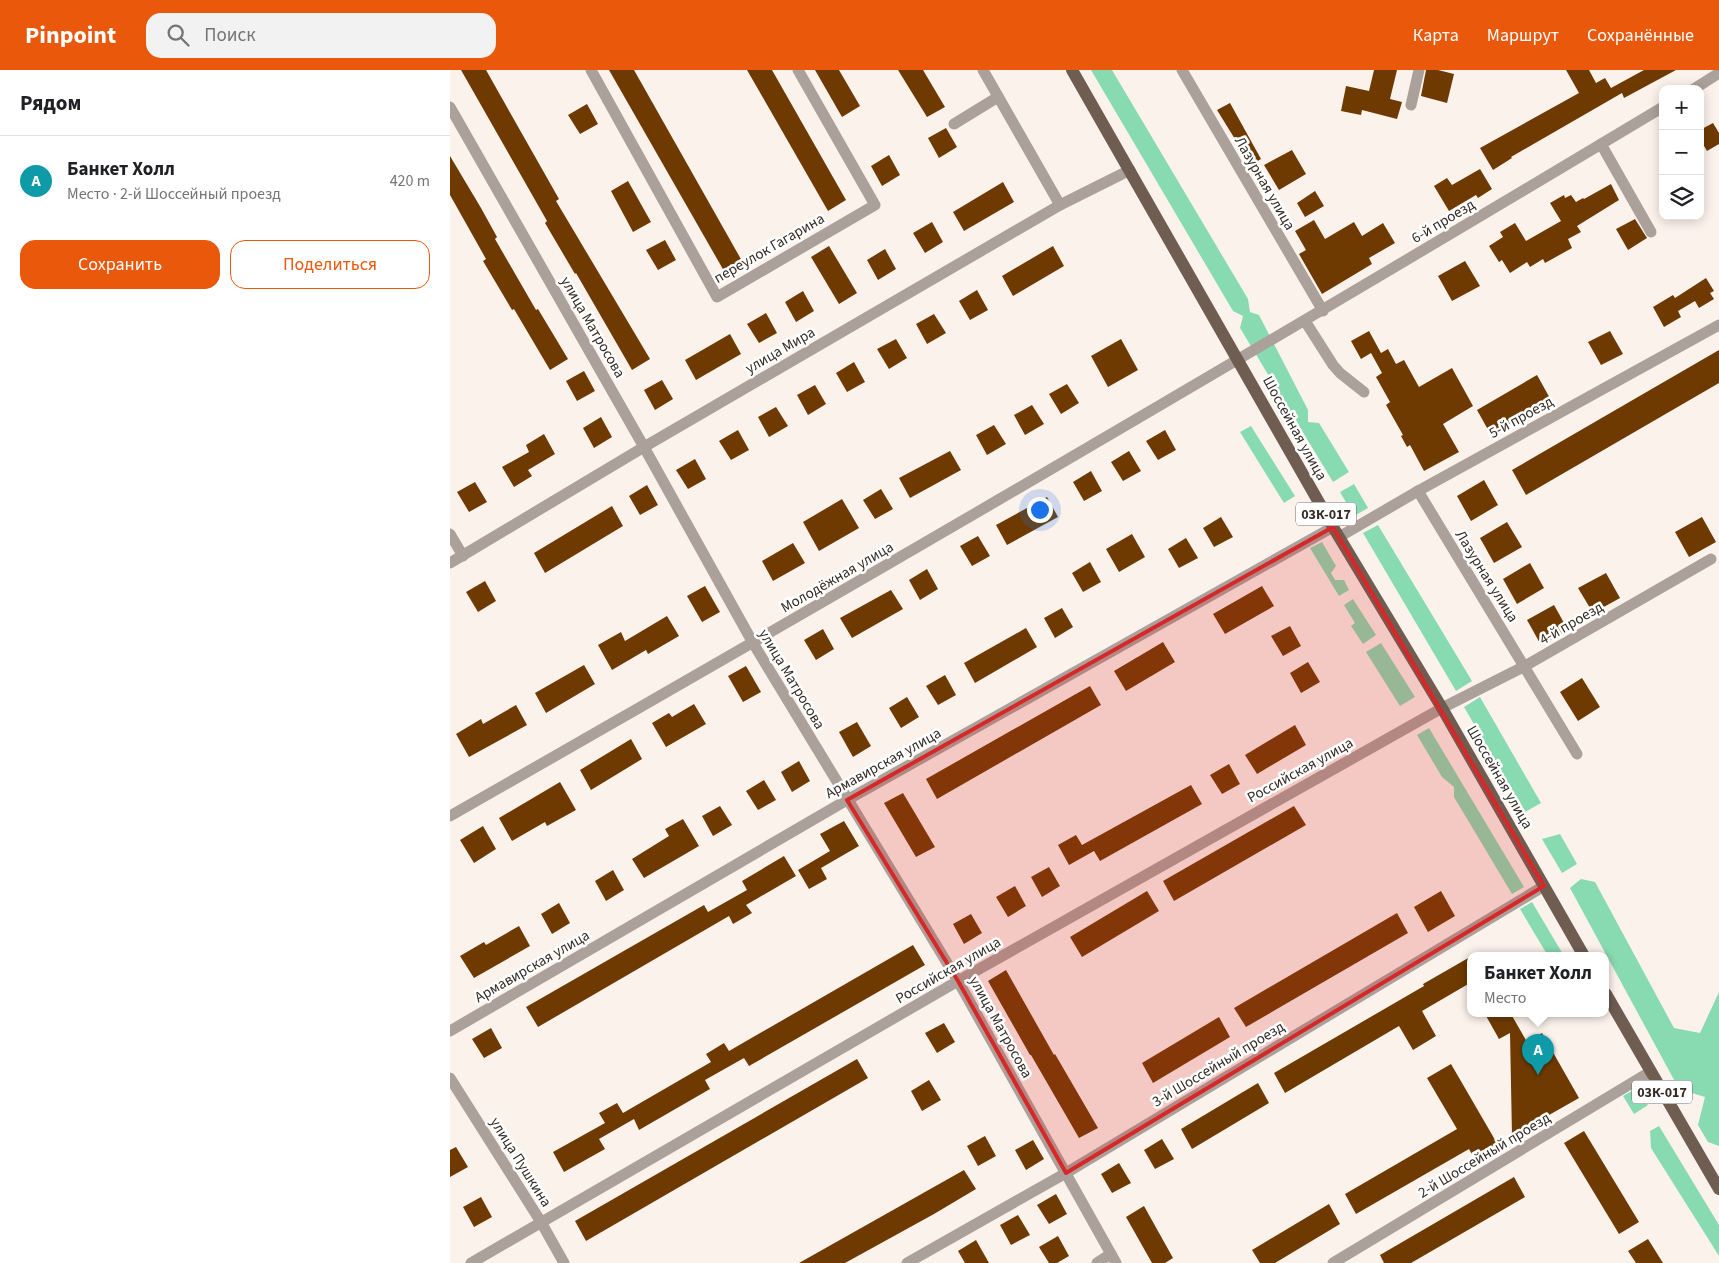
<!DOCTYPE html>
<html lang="ru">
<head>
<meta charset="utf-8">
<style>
	:root { --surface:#fff; --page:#f2f2f2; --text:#202124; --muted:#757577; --line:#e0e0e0; --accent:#ea580c }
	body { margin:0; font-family:"Source Sans 3",sans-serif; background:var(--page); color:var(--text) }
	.controls { position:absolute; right:15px; top:15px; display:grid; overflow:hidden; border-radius:10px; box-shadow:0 2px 12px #0003 }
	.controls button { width:45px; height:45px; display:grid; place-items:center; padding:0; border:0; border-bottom:1px solid var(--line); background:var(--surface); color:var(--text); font:25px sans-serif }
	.you { position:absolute; left:589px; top:439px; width:18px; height:18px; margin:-12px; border:4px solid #fff; border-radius:50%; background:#1a73e8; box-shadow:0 0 0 8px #1a73e833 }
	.badge { display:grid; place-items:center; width:32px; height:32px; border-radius:50%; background:var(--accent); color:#fff; font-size:16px; font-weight:700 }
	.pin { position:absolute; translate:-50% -41px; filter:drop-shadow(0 1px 2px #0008) }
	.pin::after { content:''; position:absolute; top:26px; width:18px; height:15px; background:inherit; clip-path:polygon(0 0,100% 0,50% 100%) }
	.popup { position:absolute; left:1017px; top:882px; width:142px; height:65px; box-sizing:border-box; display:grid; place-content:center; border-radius:10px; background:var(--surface); filter:drop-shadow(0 1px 4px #0005); font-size:16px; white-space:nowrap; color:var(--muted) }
	.popup b { font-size:19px; color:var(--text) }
	.popup::after { content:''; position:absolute; left:50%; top:100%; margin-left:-10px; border:10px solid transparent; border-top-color:var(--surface) }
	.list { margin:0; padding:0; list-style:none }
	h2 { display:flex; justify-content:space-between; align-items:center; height:65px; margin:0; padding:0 20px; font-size:21px }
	h2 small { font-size:16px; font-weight:400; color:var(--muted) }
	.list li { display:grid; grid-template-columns:32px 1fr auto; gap:15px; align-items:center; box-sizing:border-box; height:90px; padding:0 20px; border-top:1px solid var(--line) }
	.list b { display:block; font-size:19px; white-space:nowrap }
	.list p { margin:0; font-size:16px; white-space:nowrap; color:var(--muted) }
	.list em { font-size:16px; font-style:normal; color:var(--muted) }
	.actions { display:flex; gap:10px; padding:15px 20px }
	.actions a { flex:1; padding:11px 0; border:1px solid var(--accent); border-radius:15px; text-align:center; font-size:18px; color:var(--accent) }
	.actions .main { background:var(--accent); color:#fff }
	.icon { flex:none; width:28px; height:28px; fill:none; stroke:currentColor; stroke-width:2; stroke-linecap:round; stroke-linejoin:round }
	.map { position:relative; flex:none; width:1269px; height:1193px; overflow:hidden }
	header { display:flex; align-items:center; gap:30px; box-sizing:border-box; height:70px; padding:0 25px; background:var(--accent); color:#fff }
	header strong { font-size:24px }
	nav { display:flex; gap:28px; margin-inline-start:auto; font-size:18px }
	.search { width:350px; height:45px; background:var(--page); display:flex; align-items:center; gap:12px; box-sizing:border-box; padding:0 18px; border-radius:15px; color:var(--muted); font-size:19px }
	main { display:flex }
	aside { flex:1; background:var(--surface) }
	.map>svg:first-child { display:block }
</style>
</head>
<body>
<header>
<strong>Pinpoint</strong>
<div class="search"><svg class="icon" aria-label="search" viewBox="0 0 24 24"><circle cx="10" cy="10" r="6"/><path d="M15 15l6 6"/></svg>Поиск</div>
<nav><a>Карта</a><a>Маршрут</a><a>Сохранённые</a></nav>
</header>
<main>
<aside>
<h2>Рядом<small></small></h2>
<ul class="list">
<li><span class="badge" style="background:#0f9aa8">A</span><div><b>Банкет Холл</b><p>Место · 2-й Шоссейный проезд</p></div><em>420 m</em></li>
</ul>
<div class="actions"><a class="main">Сохранить</a><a>Поделиться</a></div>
</aside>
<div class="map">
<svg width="1269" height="1193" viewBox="0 0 1269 1193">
	<rect width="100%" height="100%" fill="#fcf2ec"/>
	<!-- green -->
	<g fill="#88dbb1">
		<path d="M641 0H662L798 229 800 242 809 245 858 340V352L869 353 899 402 883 412 790 258 793 246 783 241Z"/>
		<path d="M801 356 845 426 834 433 790 362Z"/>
		<path d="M904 414 918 438 904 446 890 422Z"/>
		<path d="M928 455 1022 611 1006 621 913 463Z"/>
		<path d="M872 472 886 496 881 503 885 510H894L899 520 889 526 860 478Z"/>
		<path d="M903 529 926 565 913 574 901 556 905 553 894 535Z"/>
		<path d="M931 573 965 627 950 636 916 582Z"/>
		<path d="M1030 627 1091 733 1075 742 1014 637Z"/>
		<path d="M979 658 1074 817 1062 824 1004 727V717L992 707 967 665Z"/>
		<path d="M1110 764 1127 794 1112 803 1092 769Z"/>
		<path d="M1131 809 1145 812 1224 958 1250 963 1269 922V1076L1258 1072 1248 1055 1255 1027 1229 1019 1120 818Z"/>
		<path d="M1082 832 1114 886H1098L1070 839Z"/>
		<path d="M1187 1018 1198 1035 1184 1044 1173 1026Z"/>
		<path d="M1209 1056 1269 1155V1186L1201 1078 1200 1061Z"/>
	</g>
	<!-- building -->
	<g fill="#6e3a01">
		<path d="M11 0H36L109 129 106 131 200 289 182 300 126 203 125 204 95 153 97 151Z"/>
		<path d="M159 0H184L292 191 274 201Z"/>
		<path d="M297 0H322L396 130 378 141Z"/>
		<path d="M365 0H389L410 36 392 47Z"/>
		<path d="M448 0H473L495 37 477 47Z"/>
		<path d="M924 0H947L940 29 952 32 947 49 912 40 911 45 891 41 896 16 919 21Z"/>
		<path d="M976 0H988L1004 4 997 33 971 26Z"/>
		<path d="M1116 0H1139L1146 13 1155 8 1161 18 1194 0H1226L1174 28 1172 23 1061 87 1062 88 1043 100 1030 78 1129 23Z"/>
		<path d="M780 33 811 89 801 95 767 40Z"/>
		<path d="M137 34 148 54 130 64 118 45Z"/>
		<path d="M1263 53 1269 63V74L1257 81 1250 69V60Z"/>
		<path d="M496 58 507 77 489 88 478 68Z"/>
		<path d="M842 80 856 104 829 120 814 95Z"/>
		<path d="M439 85 450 105 432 116 421 96Z"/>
		<path d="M0 86 31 138 47 167 45 169 86 240 88 239 118 289 100 300 64 239 62 240 33 191 36 189 0 125Z"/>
		<path d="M1030 99 1042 119 1028 128 1026 125 999 141 984 116 997 108 1002 115Z"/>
		<path d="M178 111 201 152 183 162 161 121Z"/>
		<path d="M553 112 564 132 514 161 503 142Z"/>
		<path d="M1161 114 1169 130 1127 156 1131 162 1118 169 1122 178 1095 193 1093 189 1080 197 1077 192 1060 203 1052 190 1049 192 1039 176 1053 167 1050 162 1065 153 1076 171 1111 151 1100 133 1114 125 1115 128 1121 125 1126 132 1133 128 1134 129Z"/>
		<path d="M865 121 874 136 855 147 847 133Z"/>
		<path d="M1185 149 1197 168 1178 180 1166 159Z"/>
		<path d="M864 150 875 169 904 152 912 166 933 153 945 173 919 188 922 194 872 224 849 184 856 180 845 161Z"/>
		<path d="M482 152 493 172 475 183 463 163Z"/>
		<path d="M215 170 226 190 208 200 196 180Z"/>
		<path d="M379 176 407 223 389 234 361 187Z"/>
		<path d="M603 176 614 196 563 226 552 206Z"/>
		<path d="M435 179 446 199 428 210 417 190Z"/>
		<path d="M1015 191 1030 216 1002 231 988 206Z"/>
		<path d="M1256 208 1264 221 1260 223 1264 229 1249 238 1245 231 1228 241 1231 247 1214 257 1203 237 1223 225 1225 228Z"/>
		<path d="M527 220 538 240 520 250 509 231Z"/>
		<path d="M353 221 364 241 346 252 335 232Z"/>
		<path d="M316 243 327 263 309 273 297 254Z"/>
		<path d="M484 244 496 263 477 274 466 254Z"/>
		<path d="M919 261 931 283 938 279 946 294 954 290 969 317 1002 298 1023 336 993 354 1009 382 974 401 960 375 957 377 951 366 953 365 936 335 940 332 926 307 932 303 921 283 911 289 901 271Z"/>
		<path d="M1160 261 1173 284 1151 295 1138 272Z"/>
		<path d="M280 264 291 284 246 310 235 290Z"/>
		<path d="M446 269 457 288 439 299 427 279Z"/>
		<path d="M671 269 688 300 658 317 641 286Z"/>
		<path d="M1269 280V313L1076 425 1062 400Z"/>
		<path d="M404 292 415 312 397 322 386 303Z"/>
		<path d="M134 301 145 321 127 331 116 311Z"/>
		<path d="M1087 305 1101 330 1041 365 1027 340Z"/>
		<path d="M212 310 223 329 205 340 194 320Z"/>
		<path d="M617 314 629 333 611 344 599 324Z"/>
		<path d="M365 315 376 334 358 345 347 325Z"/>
		<path d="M582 335 594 354 575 365 564 345Z"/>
		<path d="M326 337 338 356 319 367 308 347Z"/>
		<path d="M151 347 162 367 144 378 133 358Z"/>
		<path d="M544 355 556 374 537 385 526 365Z"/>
		<path d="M288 360 299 380 281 390 269 371Z"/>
		<path d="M715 360 726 380 708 390 696 371Z"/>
		<path d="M94 364 105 384 78 400 82 406 64 417 52 397 79 382 76 375Z"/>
		<path d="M500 381 511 400 460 428 449 408Z"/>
		<path d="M679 381 691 401 673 411 661 392Z"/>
		<path d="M245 389 256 409 238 419 226 400Z"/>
		<path d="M641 401 652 421 634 431 623 412Z"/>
		<path d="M1034 410 1048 435 1021 451 1007 426Z"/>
		<path d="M25 412 37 432 19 442 7 422Z"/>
		<path d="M197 415 208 435 190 445 179 426Z"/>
		<path d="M431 419 443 439 425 449 413 430Z"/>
		<path d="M597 427 608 447 557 475 546 455Z"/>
		<path d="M392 429 409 458 369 481 353 452Z"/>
		<path d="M162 436 173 456 95 503 84 483Z"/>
		<path d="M771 447 783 467 764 477 753 458Z"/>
		<path d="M1252 447 1266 472 1239 487 1225 462Z"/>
		<path d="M1057 452 1072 477 1044 493 1030 468Z"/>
		<path d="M682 464 695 487 669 502 656 479Z"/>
		<path d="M528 466 540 486 522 496 510 476Z"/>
		<path d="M736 468 748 488 729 498 718 479Z"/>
		<path d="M343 473 355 493 323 511 312 491Z"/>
		<path d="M640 492 651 512 633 522 622 503Z"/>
		<path d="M1080 493 1094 518 1067 534 1053 509Z"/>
		<path d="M477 499 488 519 470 530 459 510Z"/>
		<path d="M1156 503 1170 528 1143 543 1128 518Z"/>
		<path d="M35 511 46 531 28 542 16 522Z"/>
		<path d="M255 516 270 542 252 552 237 526Z"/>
		<path d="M812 516 824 536 775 564 763 544Z"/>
		<path d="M441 520 453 539 402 568 390 548Z"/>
		<path d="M1104 535 1118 560 1091 575 1077 550Z"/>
		<path d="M612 538 623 557 605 568 594 548Z"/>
		<path d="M217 546 229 566 198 584 196 580 162 600 148 575 171 562 175 571Z"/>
		<path d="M840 556 851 576 833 586 821 566Z"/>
		<path d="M576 558 587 577 525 613 514 593Z"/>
		<path d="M373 559 384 579 366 590 354 570Z"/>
		<path d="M713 572 725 592 676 621 664 601Z"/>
		<path d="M858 592 870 612 851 623 840 603Z"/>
		<path d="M134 595 145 614 96 643 85 623Z"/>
		<path d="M296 596 311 622 293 632 278 606Z"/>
		<path d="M495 605 506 625 488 635 476 616Z"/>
		<path d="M1132 608 1150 637 1128 651 1110 622Z"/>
		<path d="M640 616 651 635 487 729 476 709Z"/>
		<path d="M457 627 469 647 451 658 439 638Z"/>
		<path d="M244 634 256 654 216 677 202 653 219 643 222 647Z"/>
		<path d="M66 635 77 655 19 687 6 664 31 649 33 654Z"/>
		<path d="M407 652 421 676 403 687 389 662Z"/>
		<path d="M845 655 856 675 807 704 795 685Z"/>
		<path d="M181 669 192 689 141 720 130 700Z"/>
		<path d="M349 691 360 711 342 722 331 702Z"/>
		<path d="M779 694 790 714 772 724 760 705Z"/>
		<path d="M314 710 326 730 308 740 296 721Z"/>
		<path d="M110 712 126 740 97 756 95 752 62 771 49 748Z"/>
		<path d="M741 715 752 734 650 791 644 781 619 795 608 775 626 765 632 775Z"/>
		<path d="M453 723 485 777 466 787 434 733Z"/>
		<path d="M270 736 282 755 263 766 252 746Z"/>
		<path d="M844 736 856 755 724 831 713 811Z"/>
		<path d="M233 749 249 776 194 808 182 789 219 766 215 759Z"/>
		<path d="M394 751 409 776 371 798 377 809 359 819 348 800 380 781 370 764Z"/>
		<path d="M33 756 46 779 24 793 10 770Z"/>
		<path d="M334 786 346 806 296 835 302 843 283 854 279 846 88 957 76 937 254 835 258 842 297 820 292 811Z"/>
		<path d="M599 797 610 816 592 827 581 807Z"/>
		<path d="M163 800 174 820 156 831 145 811Z"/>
		<path d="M565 816 576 836 558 847 546 827Z"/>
		<path d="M697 821 709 841 632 887 620 867Z"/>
		<path d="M991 821 1005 846 978 862 964 837Z"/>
		<path d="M109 833 120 853 102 864 91 844Z"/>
		<path d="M947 843 958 863 796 957 784 938Z"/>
		<path d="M521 844 532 863 514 874 503 854Z"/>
		<path d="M69 856 80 876 24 908 10 886 34 872 36 875Z"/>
		<path d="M463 875 475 895 299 996 294 988 255 1010 260 1019 189 1060 184 1049 149 1069 155 1079 114 1102 103 1082 155 1053 149 1043 167 1033 173 1043 261 992 256 984 274 973 279 981Z"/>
		<path d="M1020 887V913L972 941 986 966 963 980 949 956 835 1023 824 1003 974 916 973 914Z"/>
		<path d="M556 900 604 985 605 984 648 1058 629 1068 581 985H580L538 911Z"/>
		<path d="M1035 944H1061L1077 972 1092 963 1129 1028 1062 1066 1060 963 1049 969Z"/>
		<path d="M769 947 780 967 703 1013 692 993Z"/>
		<path d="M494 953 505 972 487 983 475 963Z"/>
		<path d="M41 958 52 978 34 988 22 969Z"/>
		<path d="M407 989 418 1008 136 1171 125 1151Z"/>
		<path d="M1001 994 1048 1075 1024 1088 1019 1079 906 1144 895 1124 1007 1059 977 1008Z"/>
		<path d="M479 1010 491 1030 472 1041 461 1021Z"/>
		<path d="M808 1013 819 1033 742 1079 731 1059Z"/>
		<path d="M1134 1061 1189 1152 1169 1164 1114 1073Z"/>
		<path d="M535 1066 546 1086 528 1096 517 1076Z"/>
		<path d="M712 1069 724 1089 705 1099 694 1080Z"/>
		<path d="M583 1070 594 1089 576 1100 565 1080Z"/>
		<path d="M6 1077 18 1097 0 1107V1080Z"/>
		<path d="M669 1093 681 1113 662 1123 651 1104Z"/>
		<path d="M514 1100 526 1119 484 1144 395 1193H349Z"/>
		<path d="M1064 1107 1075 1127 961 1193H934L930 1185Z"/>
		<path d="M606 1124 617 1144 599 1154 587 1135Z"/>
		<path d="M31 1127 42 1147 24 1157 13 1137Z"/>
		<path d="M879 1134 890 1154 825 1193H810L802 1180Z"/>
		<path d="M694 1136 723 1188 715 1193H702L676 1147Z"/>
		<path d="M568 1145 580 1165 561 1175 550 1155Z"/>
		<path d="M608 1166 619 1186 607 1193H599L589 1177Z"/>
		<path d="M1198 1169 1213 1193H1186L1178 1181Z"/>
		<path d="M526 1170 539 1193H515L508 1181Z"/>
	</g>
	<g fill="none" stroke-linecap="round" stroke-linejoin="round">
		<!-- minor -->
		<g stroke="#aba19a" stroke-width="11">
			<path d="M141 0 267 227 425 135 348 0"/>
			<path d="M533 0 610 135"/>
			<path d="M732 0 873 241"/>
			<path d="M1244 19 1269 3"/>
			<path d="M961 35 969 0"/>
			<path d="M0 37 194 377 303 573 508 911 666 1193"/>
			<path d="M504 54 548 27"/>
			<path d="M1151 74 1201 162"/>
			<path d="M855 251 883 295 890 303 914 322"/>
			<path d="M968 421 1127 684"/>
			<path d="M0 464 13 486"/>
			<path d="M889 467 968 421 1269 255"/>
			<path d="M0 493 194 377 610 135 680 100"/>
			<path d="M0 746C407 514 811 278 1213 37"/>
			<path d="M0 961 397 730 883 457"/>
			<path d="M0 1008 91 1152 114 1193"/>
			<path d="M21 1193 508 911 992 638 1075 596 1261 489"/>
			<path d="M457 1193 616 1103 1094 816"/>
			<path d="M647 1193 661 1184"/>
			<path d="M883 1193 1200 1002"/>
		</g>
		<!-- major -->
		<g stroke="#6f5d52" stroke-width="12">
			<path d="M622 0 883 457 992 638 1134 886"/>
			<path d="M1156 924 1269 1119"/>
		</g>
	</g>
	<!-- marked area -->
	<path fill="#d62828" fill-opacity="0.2" stroke="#d62828" stroke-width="4" stroke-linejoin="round" d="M883 457 1094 816 616 1103 508 911 397 730Z"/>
	<g text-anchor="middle" stroke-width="5" stroke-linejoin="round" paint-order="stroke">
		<!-- shield labels -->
		<g fill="#fff" stroke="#716b66" stroke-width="1">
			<rect x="846" y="432.5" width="60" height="23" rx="4"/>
			<rect x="1182" y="1010.5" width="60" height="23" rx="4"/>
		</g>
		<g font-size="14" font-weight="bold" fill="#342b25">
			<text x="876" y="449">03К-017</text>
			<text x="1212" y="1027">03К-017</text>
		</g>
		<!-- street labels -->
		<g font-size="15" fill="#342b25" stroke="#fff">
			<text transform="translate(815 113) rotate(60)" y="5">Лазурная улица</text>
			<text transform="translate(993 151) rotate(-31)" y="5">6-й проезд</text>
			<text transform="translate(319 178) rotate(-30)" y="5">переулок Гагарина</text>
			<text transform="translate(143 257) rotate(60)" y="5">улица Матросова</text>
			<text transform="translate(330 280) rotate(-30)" y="5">улица Мира</text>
			<text transform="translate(1071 347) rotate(-29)" y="5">5-й проезд</text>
			<text transform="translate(845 358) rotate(61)" y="5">Шоссейная улица</text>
			<text transform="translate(1037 506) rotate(58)" y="5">Лазурная улица</text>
			<text transform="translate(387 507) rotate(-30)" y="5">Молодёжная улица</text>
			<text transform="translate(1121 553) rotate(-30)" y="5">4-й проезд</text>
			<text transform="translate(342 609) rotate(59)" y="5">улица Матросова</text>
			<text transform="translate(433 693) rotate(-29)" y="5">Армавирская улица</text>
			<text transform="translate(850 700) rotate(-29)" y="5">Российская улица</text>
			<text transform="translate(1050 707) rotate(60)" y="5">Шоссейная улица</text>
			<text transform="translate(82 896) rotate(-30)" y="5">Армавирская улица</text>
			<text transform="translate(498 900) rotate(-30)" y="5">Российская улица</text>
			<text transform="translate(551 957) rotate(61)" y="5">улица Матросова</text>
			<text transform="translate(768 994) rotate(-31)" y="5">3-й Шоссейный проезд</text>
			<text transform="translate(1034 1085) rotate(-31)" y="5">2-й Шоссейный проезд</text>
			<text transform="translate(71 1092) rotate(58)" y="5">улица Пушкина</text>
		</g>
	</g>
</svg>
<div class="controls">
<button>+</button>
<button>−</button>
<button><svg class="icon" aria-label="layers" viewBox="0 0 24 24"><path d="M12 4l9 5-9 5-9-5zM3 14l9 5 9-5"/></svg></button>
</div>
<div class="you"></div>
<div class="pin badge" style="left:1088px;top:1005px;background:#0f9aa8">A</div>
<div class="popup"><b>Банкет Холл</b>Место</div>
</div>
</main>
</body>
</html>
